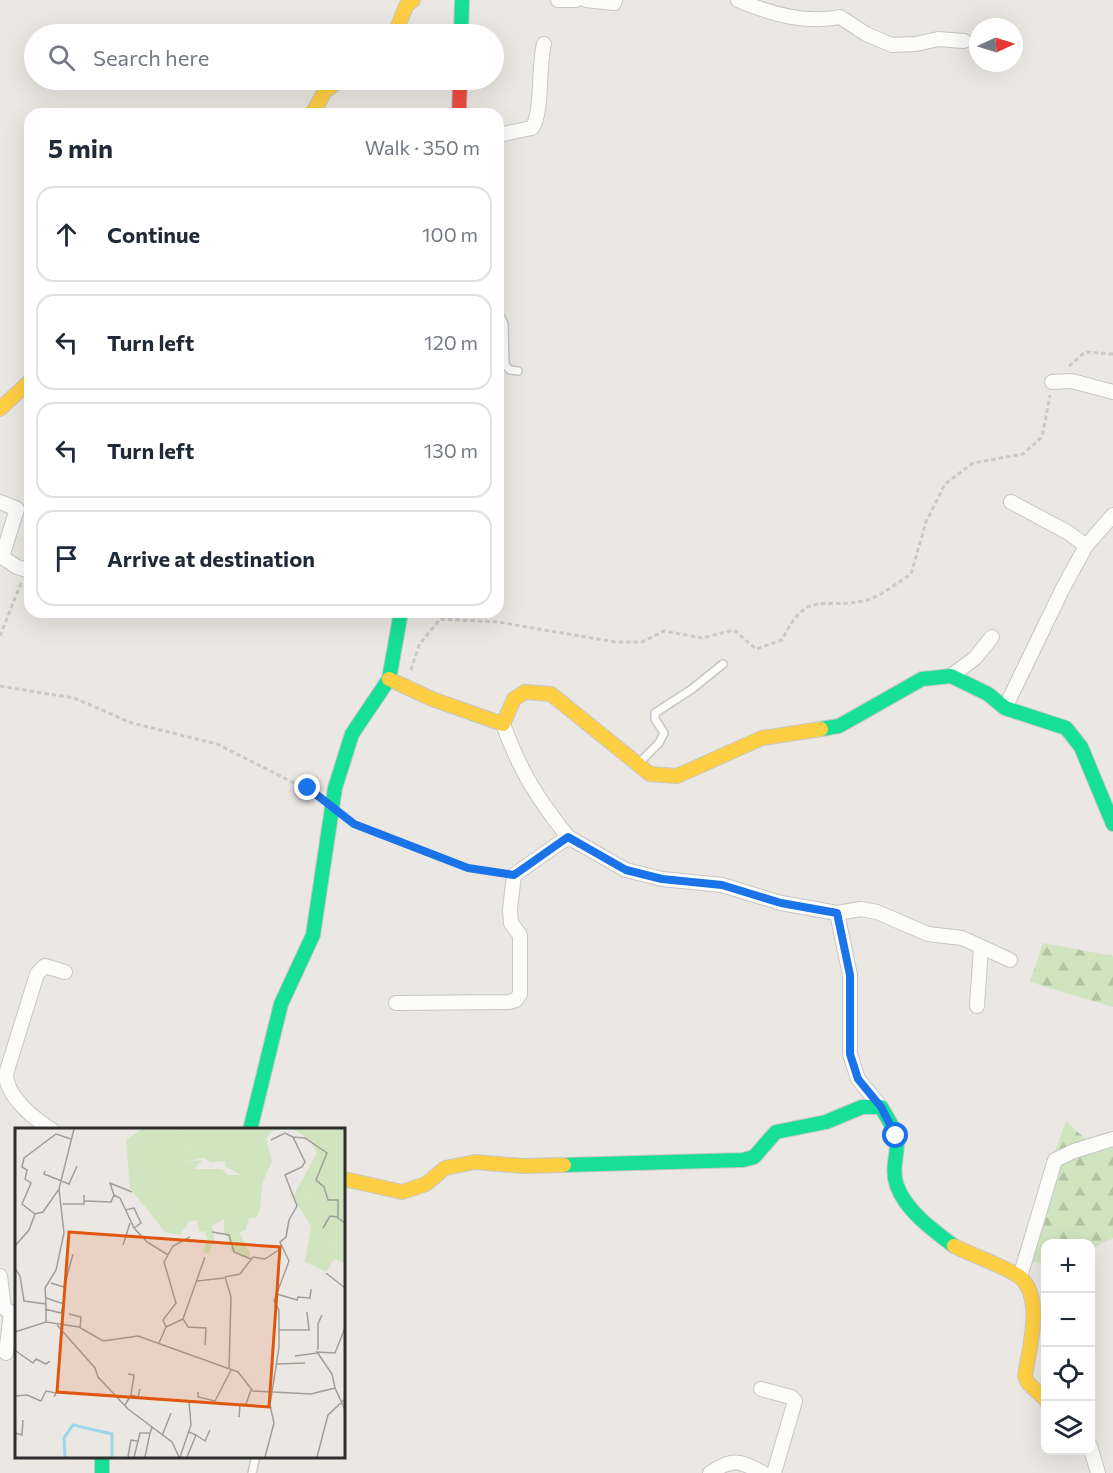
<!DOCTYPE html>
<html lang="en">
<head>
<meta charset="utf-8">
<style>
	:root { --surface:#fff; --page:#f6f6f7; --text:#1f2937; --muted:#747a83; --line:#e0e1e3 }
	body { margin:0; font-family:Commissioner,sans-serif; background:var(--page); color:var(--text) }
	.controls { position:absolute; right:18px; bottom:18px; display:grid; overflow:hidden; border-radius:12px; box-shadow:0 6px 24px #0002 }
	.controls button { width:54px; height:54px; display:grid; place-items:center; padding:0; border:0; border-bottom:2px solid var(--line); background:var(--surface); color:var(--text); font:30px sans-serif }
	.compass { position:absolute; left:969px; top:18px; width:54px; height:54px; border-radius:50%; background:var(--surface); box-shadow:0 6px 24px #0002; rotate:86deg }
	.stop { position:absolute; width:18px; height:18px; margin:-14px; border:4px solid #1a73e8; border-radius:50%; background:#fff }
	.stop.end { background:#1a73e8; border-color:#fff; box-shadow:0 2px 6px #0008 }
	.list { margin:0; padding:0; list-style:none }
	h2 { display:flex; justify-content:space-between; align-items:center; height:78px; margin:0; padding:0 24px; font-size:26px }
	h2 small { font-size:20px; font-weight:400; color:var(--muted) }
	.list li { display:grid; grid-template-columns:39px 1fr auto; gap:18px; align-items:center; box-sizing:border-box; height:96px; margin:0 12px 12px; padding:0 12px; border:2px solid var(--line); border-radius:18px }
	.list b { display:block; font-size:22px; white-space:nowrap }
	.list em { font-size:20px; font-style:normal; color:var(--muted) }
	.icon { flex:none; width:33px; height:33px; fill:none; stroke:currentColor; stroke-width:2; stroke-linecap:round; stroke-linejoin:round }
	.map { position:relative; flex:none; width:1113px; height:1473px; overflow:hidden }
	.search { position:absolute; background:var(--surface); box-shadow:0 6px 24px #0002; left:24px; top:24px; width:480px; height:66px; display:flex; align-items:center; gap:15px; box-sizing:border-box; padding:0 21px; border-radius:33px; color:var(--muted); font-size:22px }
	.panel { position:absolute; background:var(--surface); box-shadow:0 6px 24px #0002; left:24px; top:108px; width:480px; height:510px; border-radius:18px }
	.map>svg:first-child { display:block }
</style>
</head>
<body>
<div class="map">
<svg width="1113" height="1473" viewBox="0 0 1113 1473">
	<defs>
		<pattern id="forest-firs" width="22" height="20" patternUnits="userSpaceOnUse" patternTransform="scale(1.5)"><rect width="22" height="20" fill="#cfe4bf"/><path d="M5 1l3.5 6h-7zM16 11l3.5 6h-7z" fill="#b2c4a4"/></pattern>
	</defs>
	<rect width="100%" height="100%" fill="#ebe8e4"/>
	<!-- forest -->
	<g fill="url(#forest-firs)">
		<path d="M1043 943 1113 956V1007L1030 982Z"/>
		<path d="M1066 1121 1091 1144 1113 1136V1238L1091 1249 1090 1244H1046L1045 1265 1017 1256Z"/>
	</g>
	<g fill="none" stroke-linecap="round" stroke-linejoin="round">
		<defs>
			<g id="lane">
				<path d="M498 312 504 324 505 365 510 370 518 371"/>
				<path d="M639 763 659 743 664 733 655 719V713L692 689 723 664"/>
				<path d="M252 1473 256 1456"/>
			</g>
			<g id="street">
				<path d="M558 0H576"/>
				<path d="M586 0 614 3 615 0"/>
				<path d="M738 0C770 14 805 24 840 17L866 34 892 45 916 44 938 39 964 41"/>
				<path d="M498 135 532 128C543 112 538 67 544 44"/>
				<path d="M1052 382 1072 381 1113 392"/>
				<path d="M0 502 17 509 2 557 17 567 30 571"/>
				<path d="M1011 502 1069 533 1086 546"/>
				<path d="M951 676 975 658 992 637"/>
				<path d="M1005 708 1063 588 1086 546 1113 515"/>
				<path d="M503 724C520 771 537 798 568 837"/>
				<path d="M837 913 850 975V1054L858 1079 881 1107"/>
				<path d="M396 1003 509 1002 516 1000 520 994V935L511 923 510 909 514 875 568 837 626 870 662 879 722 885 781 903 837 913 861 909 877 912 928 934 962 938 1010 960"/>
				<path d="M977 1006 981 947"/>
				<path d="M52 1130C33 1118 6 1096 6 1074L37 974 45 966 65 972"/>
				<path d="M0 1276 4 1308 16 1316"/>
				<path d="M1020 1277 1055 1160 1074 1151 1113 1139"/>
				<path d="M6 1353 11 1314"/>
				<path d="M761 1389 791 1397 795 1401 774 1473"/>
				<path d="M1090 1446 1098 1473"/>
				<path d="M710 1473C733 1457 740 1461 763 1473"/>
			</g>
			<g id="fast">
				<path d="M461 34 462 0"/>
				<path d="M821 729 839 726 922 679 951 676 988 694 1005 708 1066 728 1081 747 1113 824"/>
				<path d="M250 1130 281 1004 313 935 335 788 352 734 389 679 401 612"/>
				<path d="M564 1165 743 1160 754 1157 776 1132 826 1122 862 1107H881C886 1116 893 1126 896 1136 900 1152 890 1167 897 1186 906 1211 934 1231 954 1246"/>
				<path d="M102 1456V1473"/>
			</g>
			<g id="slow">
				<path d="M395 34 406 6 413 0"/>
				<path d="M312 114 325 91 340 80"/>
				<path d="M0 409 30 381"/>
				<path d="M389 679 432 699 503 724 514 699 525 692 551 694 650 774 677 776 762 738 821 729"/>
				<path d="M344 1179 402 1192 426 1184 445 1168 475 1162 523 1166 564 1165"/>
				<path d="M954 1246C969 1254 1010 1268 1021 1278 1044 1300 1029 1348 1025 1376L1028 1383 1046 1400"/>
			</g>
			<path id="jam" d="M459 114 460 80"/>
		</defs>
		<!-- lane casing -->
		<use href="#lane" stroke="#c7c6c6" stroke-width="10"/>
		<!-- street casing -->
		<use href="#street" stroke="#c7c6c6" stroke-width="16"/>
		<!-- fast casing -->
		<use href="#fast" stroke="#c7c6c6" stroke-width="16"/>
		<!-- slow casing -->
		<use href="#slow" stroke="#c7c6c6" stroke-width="16"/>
		<!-- jam casing -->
		<use href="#jam" stroke="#c7c6c6" stroke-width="16"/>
		<!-- path -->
		<g stroke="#c9c9c8" stroke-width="3" stroke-dasharray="4.5 3" stroke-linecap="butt">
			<path d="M1069 366 1085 352 1113 354"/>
			<path d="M0 636 21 583"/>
			<path d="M411 670 419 645 440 619 498 622 615 642H642L664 631 702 638 734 630 756 649 782 640C808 587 821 611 867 600 881 596 898 582 911 574L926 522 945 484 973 463 1023 454 1042 437 1050 395"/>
			<path d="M0 686 74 698 132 723 217 744 316 794"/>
			<path d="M347 818 354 824 468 868 501 873"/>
		</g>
		<!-- lane -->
		<use href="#lane" stroke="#fcfcfb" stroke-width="7"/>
		<!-- street -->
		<use href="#street" stroke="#fcfcfb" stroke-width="14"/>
		<!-- fast -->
		<use href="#fast" stroke="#16e098" stroke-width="14"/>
		<!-- slow -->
		<use href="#slow" stroke="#ffcf43" stroke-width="14"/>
		<!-- jam -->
		<use href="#jam" stroke="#f24e42" stroke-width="14"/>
	</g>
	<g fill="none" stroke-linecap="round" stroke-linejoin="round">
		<!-- route -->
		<path stroke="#1a73e8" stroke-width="8" d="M308 788 354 824 468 868 514 875 568 837 626 870 662 879 722 885 781 903 837 913 850 975V1054L858 1079 881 1107 896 1136"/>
	</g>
	<!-- overview -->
	<g transform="translate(15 1128)">
		<rect width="330" height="330" fill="#ebe8e4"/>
		<path d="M166 1H214L216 24 172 18ZM285 56 304 87 318 92 315 113 330 111V135L319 131 311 144 290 134 296 98 278 69Z" fill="#cfe4bf"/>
		<path d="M127 1H166L172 18 215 23 214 1H330V111L315 113 318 92 304 87 285 56 302 25 295 12 280 2 270 1 257 3 251 11 257 33 247 56 245 82 241 90H234L231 102 224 104 235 125 233 131 214 122 217 119 209 104V91L197 98 199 112 194 126 188 124 192 110 190 103 184 104 182 92 174 94 165 107 150 104 115 60 111 12ZM189 30 196 34 210 33V38L226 47H213L207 41H179L187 32 169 34Z" fill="#cfe4bf" fill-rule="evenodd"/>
		<path fill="none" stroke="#9dd6e8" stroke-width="3" d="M50 329 49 310 58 297 97 306V329"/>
		<path fill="none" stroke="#9f9e9b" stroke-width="1.5" d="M256 12 270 5 278 9M30 43 29 46 54 56 62 38M99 67 95 55 117 64M70 73 96 74 99 67 105 70 119 100 132 114 153 127M48 76H69V67M110 82 119 80 126 95 119 100M20 86 7 76 16 55 10 51 12 42 7 39 9 30 41 6 56 11M308 100 315 88 323 89M197 104 214 107 219 124 236 131M108 117 115 95M0 118 14 102 20 86 28 84 44 61 59 1M190 129 168 191 173 199 191 200 190 217M0 140 5 148 9 173 31 176V194M311 145 330 160M182 153 209 150M36 155 49 159 58 126M262 166 282 172 283 169 295 170 296 161M31 176 30 160 41 142 49 105 44 61M30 181 46 185 49 176 31 170M54 186 66 189 65 200M42 197 80 240 83 249 113 281 157 314 164 329M151 199 168 191M264 202H294L292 184M0 204 31 194 64 199 88 213 123 208 223 244 238 263 296 266 320 260 330 282M144 215 151 199 148 192 161 175 149 134 158 118 175 109M303 222V196L307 187M1 223 18 235 21 231 31 236 35 233M280 228 302 225M262 236 290 235M214 241 216 169 210 149 225 146 238 129 250 131 265 121M113 246 119 247 116 267M320 260 317 246 302 224 320 225 330 200M183 264V269L200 273 216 242M0 268 12 267 26 273 31 263 41 265 39 269M110 277 116 267 123 269 125 261M224 289 225 277 231 276 236 262M0 305 7 307 8 292M181 307 190 313 195 302M147 308 156 285M113 329 116 312 122 313M119 329 125 305H135L137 299M130 329 135 305M165 329 176 297 174 273M172 329 181 307 174 304M250 329 259 295 255 277 264 219V182L259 173 274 133 265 114 271 109 274 92 282 78 270 47 287 39 290 34 278 9 290 10 312 25 301 52 309 59 313 72H323V90L330 95M302 329 313 287 330 271"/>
		<path fill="#df570e" fill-opacity="0.15" stroke="#df570e" stroke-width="3" d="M54 104 265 119 254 279 42 264Z"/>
		<rect width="330" height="330" fill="none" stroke="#2e2e2e" stroke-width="3"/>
	</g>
</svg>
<div class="controls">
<button>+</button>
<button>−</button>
<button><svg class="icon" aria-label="locate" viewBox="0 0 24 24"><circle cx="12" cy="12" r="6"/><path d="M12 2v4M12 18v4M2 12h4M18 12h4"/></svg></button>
<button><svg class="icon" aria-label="layers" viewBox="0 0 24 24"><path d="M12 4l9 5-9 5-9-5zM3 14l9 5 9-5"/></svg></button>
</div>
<svg class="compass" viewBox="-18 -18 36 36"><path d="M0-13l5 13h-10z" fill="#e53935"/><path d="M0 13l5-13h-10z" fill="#747a83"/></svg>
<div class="stop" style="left:896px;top:1136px"></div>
<div class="stop end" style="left:308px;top:788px"></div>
<div class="search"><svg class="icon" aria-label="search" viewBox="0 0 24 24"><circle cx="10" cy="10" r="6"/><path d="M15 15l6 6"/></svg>Search here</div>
<section class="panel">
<h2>5 min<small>Walk · 350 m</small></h2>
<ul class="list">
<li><svg class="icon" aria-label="ahead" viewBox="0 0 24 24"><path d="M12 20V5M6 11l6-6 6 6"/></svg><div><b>Continue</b></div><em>100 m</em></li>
<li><svg class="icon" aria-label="left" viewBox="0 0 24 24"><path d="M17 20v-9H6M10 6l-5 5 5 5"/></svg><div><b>Turn left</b></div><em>120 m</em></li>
<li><svg class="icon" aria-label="left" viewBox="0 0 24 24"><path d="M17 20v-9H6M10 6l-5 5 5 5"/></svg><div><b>Turn left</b></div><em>130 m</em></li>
<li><svg class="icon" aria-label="arrive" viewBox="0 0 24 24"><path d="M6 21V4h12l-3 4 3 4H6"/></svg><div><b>Arrive at destination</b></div></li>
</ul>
</section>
</div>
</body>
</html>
